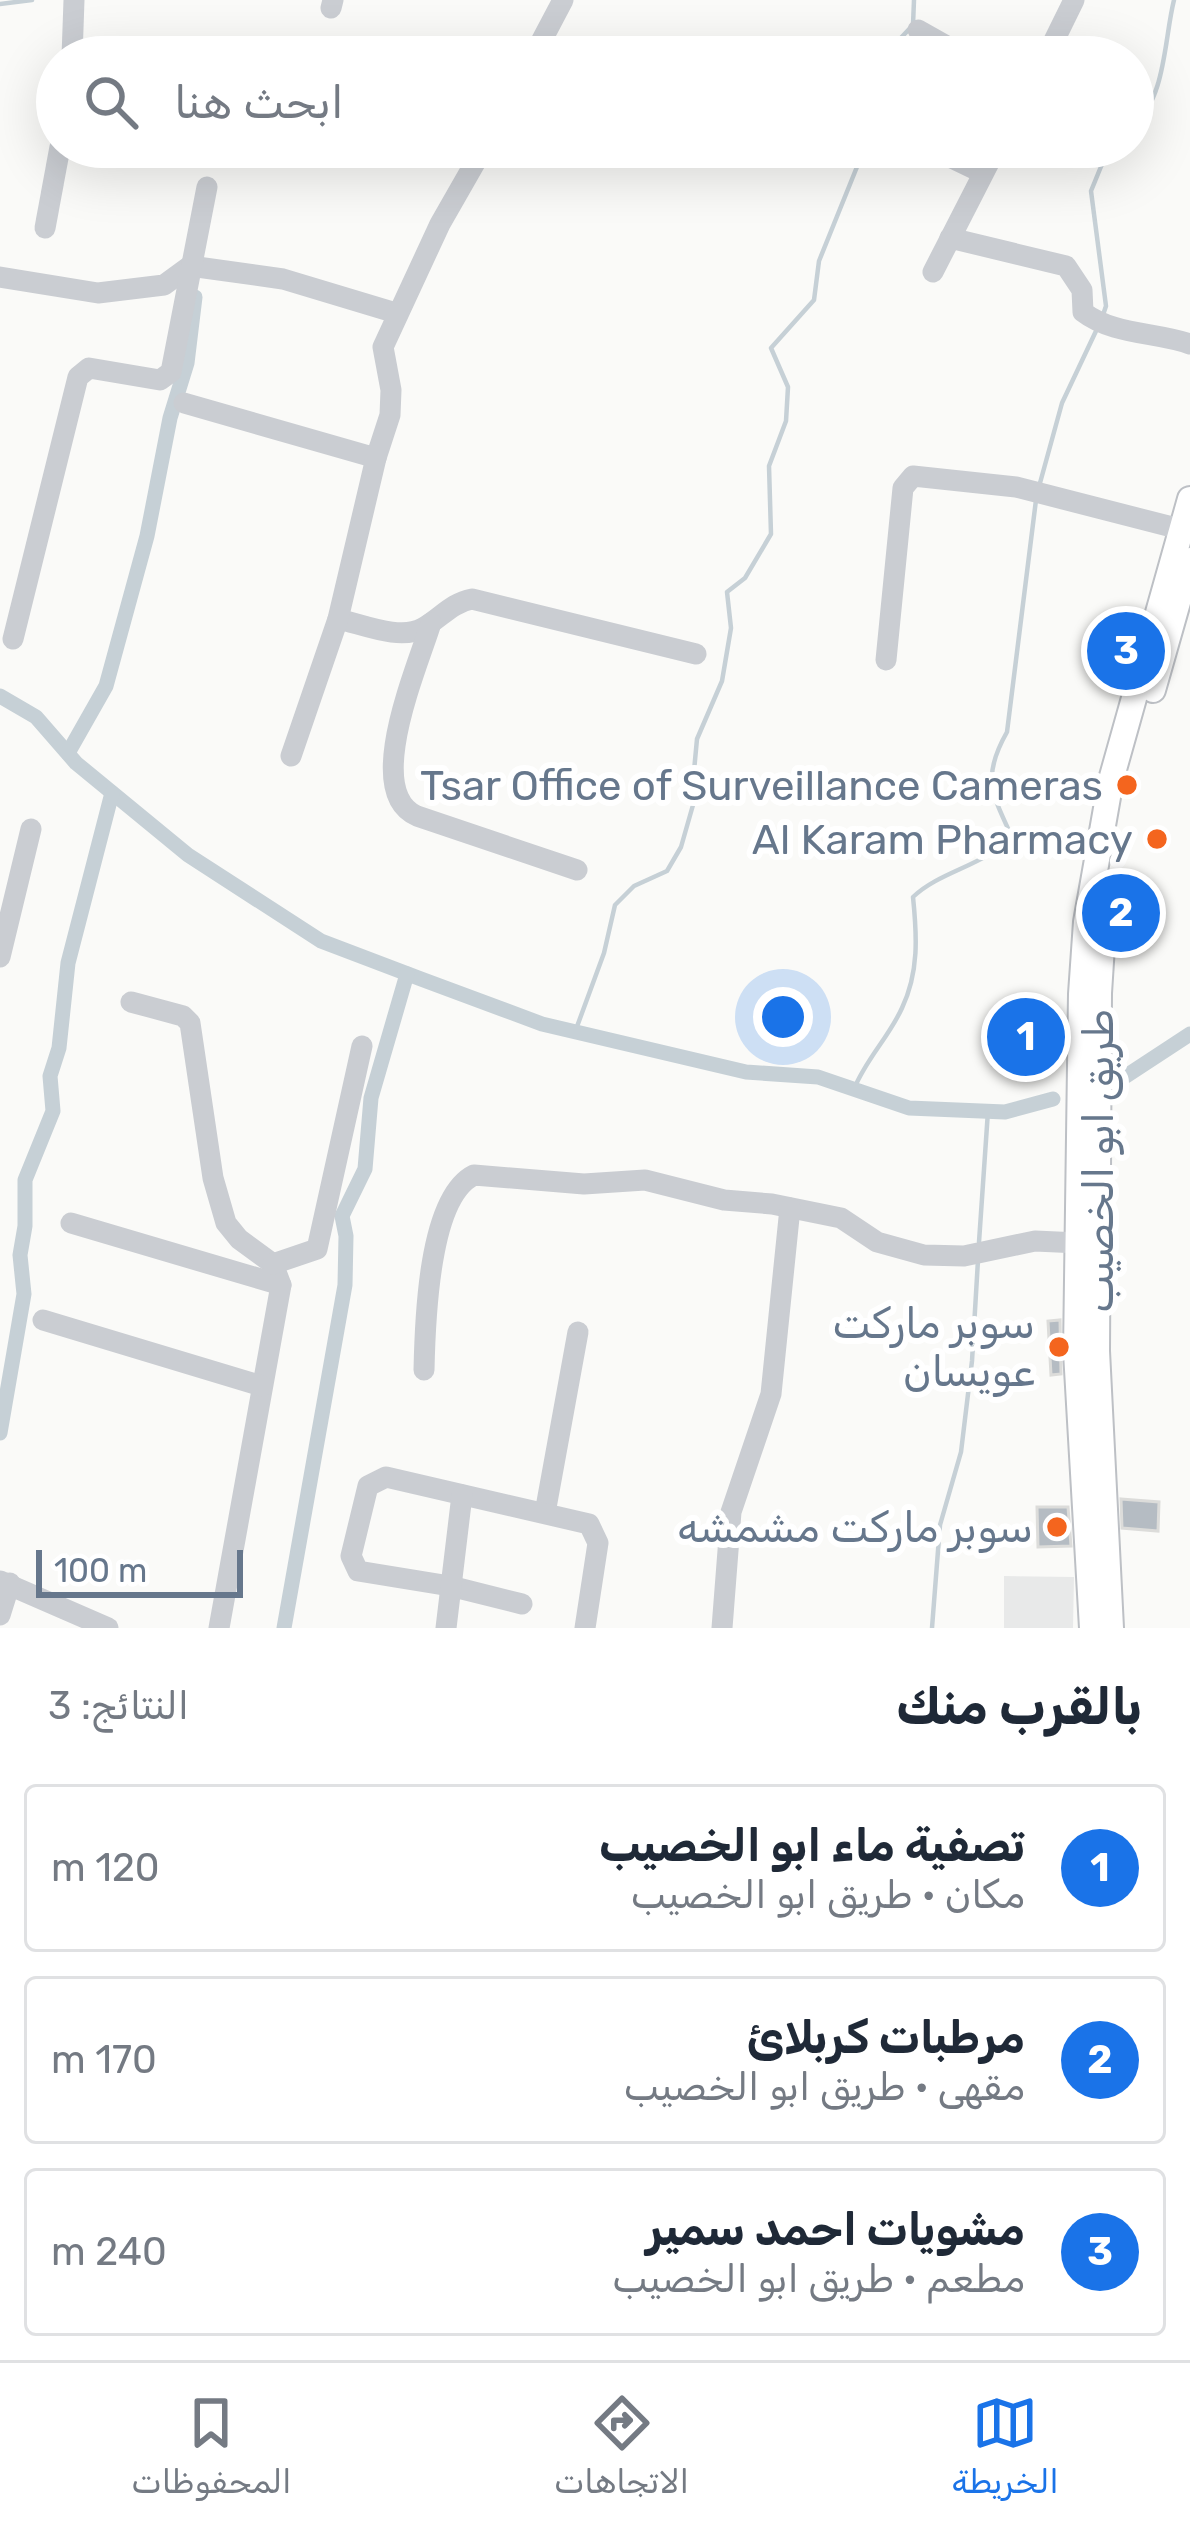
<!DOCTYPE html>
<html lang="ar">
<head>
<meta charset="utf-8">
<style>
	:root { --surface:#fff; --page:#f6f6f7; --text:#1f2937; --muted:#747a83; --line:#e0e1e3; --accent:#1a73e8 }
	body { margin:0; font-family:Rubik,"Noto Sans Arabic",sans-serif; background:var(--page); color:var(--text); direction:rtl }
	.scale { position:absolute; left:36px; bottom:30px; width:207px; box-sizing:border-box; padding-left:12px; border:6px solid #66778c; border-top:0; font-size:33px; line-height:42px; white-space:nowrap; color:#66778c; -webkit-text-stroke:9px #fff; paint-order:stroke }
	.you { position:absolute; left:783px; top:1017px; width:42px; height:42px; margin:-30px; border:9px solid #fff; border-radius:50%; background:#1a73e8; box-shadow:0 0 0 18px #1a73e833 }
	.badge { display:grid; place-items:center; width:78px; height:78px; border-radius:50%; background:var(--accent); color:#fff; font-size:39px; font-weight:700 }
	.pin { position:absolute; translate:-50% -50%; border:6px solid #fff; box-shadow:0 3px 12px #0006 }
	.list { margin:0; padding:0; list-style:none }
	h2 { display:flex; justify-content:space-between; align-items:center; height:156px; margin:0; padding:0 48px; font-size:51px }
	h2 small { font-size:39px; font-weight:400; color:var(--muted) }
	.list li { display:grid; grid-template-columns:78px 1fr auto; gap:36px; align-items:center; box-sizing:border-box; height:168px; margin:0 24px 24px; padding:0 24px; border:3px solid var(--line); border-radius:12px }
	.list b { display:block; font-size:45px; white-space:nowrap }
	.list p { margin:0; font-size:39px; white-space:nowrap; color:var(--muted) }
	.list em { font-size:39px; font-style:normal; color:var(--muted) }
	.icon { flex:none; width:66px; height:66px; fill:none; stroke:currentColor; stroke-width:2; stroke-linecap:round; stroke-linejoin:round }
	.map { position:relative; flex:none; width:1190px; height:1628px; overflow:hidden; direction:ltr }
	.search { position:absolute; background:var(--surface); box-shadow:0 12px 48px #0002; left:36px; right:36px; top:36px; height:132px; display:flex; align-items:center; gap:30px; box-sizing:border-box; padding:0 42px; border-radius:66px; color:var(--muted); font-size:45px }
	.sheet { height:732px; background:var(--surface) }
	nav { display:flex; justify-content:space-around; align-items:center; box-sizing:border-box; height:168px; border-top:3px solid var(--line); background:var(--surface); font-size:33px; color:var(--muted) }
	nav a { display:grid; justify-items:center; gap:6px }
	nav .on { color:var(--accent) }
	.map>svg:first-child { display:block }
</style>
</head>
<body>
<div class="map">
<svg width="1190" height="1628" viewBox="0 0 1190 1628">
	<rect width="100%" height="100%" fill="#fafaf8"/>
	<!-- built -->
	<path fill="#e8e9e9" d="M1004 1576 1074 1577 1073 1628H1004Z"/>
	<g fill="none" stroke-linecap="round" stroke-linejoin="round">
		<!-- stream -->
		<g stroke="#c6d0d6" stroke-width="4.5">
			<path d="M0 4 32 0"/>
			<path d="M883 57 913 25 914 0"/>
			<path d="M1133 126C1166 98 1164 40 1174 0"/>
			<path d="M1103 315 1106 306 1091 191 1109 147"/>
			<path d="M1040 483 1062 403 1096 331"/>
			<path d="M575 1032 604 953 615 905 634 886 667 871 681 847 699 784 694 771 697 739 722 681 731 628 727 592 745 578 771 534 769 466 786 421 788 387 771 348 814 300 819 261 865 147"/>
			<path d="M854 1089C866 1059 889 1037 902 1008 919 972 917 936 913 897 941 870 989 865 1011 835 991 792 982 776 1007 732L1036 500"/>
			<path d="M979 1242 988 1111"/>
			<path d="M932 1628 940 1525 961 1452 972 1361 978 1260"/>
		</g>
		<!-- canal -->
		<g stroke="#c6d0d6" stroke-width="15">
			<path d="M0 696 36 717 76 763 188 855 321 941 421 979 542 1024 746 1072 818 1077 909 1108 1005 1112 1053 1099"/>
			<path d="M68 753 106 686 147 536 170 418 187 363 195 297"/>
			<path d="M1126 1076 1190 1034"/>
			<path d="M0 1433 24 1294 20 1255 25 1226V1180L53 1111 50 1076 59 1048 68 963 112 793"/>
			<path d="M284 1628 345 1285 346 1236 342 1216 365 1169 371 1098 407 974"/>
		</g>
	</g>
	<!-- building -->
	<g fill="#b5bcc3" stroke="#dcdcda" stroke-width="3">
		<path d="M1056 1008V1066L993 1065 1000 1009Z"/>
		<path d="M1060 1320 1061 1374 1051 1375 1048 1321Z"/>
		<path d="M1121 1499 1159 1502 1158 1531 1122 1528Z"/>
		<path d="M1037 1507H1068L1071 1546 1038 1547Z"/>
	</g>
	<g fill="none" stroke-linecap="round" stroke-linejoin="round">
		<defs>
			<g id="major">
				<path d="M1153 690 1190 560"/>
				<path d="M1105 899 1099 993 1097 1351 1111 1628"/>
				<path d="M1092 1628 1076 1352 1081 994 1086 922 1111 780 1190 499"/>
			</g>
		</defs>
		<!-- major casing -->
		<use href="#major" stroke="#bdc0c5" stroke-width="28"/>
		<!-- minor -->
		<g stroke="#cacdd2" stroke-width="21">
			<path d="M331 8 333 0"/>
			<path d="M918 30 966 57"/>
			<path d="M72 57 74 0"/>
			<path d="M533 57 563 0"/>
			<path d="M1046 57 1074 0"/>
			<path d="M929 147 983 173"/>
			<path d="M45 228 60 147"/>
			<path d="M950 238 1066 266 1082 290 1083 312C1113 335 1156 332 1190 344"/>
			<path d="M933 272 997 147"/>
			<path d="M0 277 98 293 164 285 190 266 283 279 396 313"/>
			<path d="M184 403 376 458"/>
			<path d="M338 619C362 624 400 641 423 628 441 618 451 603 472 599L696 654"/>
			<path d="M431 623C418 666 362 792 417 816L577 870"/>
			<path d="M13 639 78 377 89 368 160 380 171 372 207 187"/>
			<path d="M886 660 903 488 913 476 1016 487 1180 529"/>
			<path d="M291 756 338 619 376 458 390 415 391 390 383 347 440 224 484 147"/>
			<path d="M0 957 31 829"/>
			<path d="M131 1002 183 1016 190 1023 213 1178 226 1223 239 1239 273 1264 281 1285"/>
			<path d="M71 1223 281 1285 219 1628"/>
			<path d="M273 1264 317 1249 362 1046"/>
			<path d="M43 1320 262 1386"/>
			<path d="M424 1370C425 1323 428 1198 474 1175L584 1184 645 1180 724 1200 772 1204 841 1218 877 1242 924 1255 964 1256 1035 1241 1079 1243"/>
			<path d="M545 1513 578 1332"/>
			<path d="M0 1581 108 1628"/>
			<path d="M522 1604 450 1586 358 1571 351 1556 368 1486 386 1477 589 1524 598 1543 585 1628"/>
			<path d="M0 1615 10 1583"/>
			<path d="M446 1628 462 1495"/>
			<path d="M722 1628 731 1512 771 1394 790 1208"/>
		</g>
		<!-- major -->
		<use href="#major" stroke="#fff" stroke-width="24"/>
	</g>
	<!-- markers -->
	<g fill="#f4651e" stroke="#fff" stroke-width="4.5">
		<circle cx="1127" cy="785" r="12"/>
		<circle cx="1157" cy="839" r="12"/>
		<circle cx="1059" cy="1347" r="12"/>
		<circle cx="1057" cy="1527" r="12"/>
	</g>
	<g text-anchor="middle" stroke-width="12" stroke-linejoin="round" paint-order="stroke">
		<!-- poi labels -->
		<g font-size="42" fill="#66778c" stroke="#fff" text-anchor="end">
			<text x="1103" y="800">Tsar Office of Surveillance Cameras</text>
			<text x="1133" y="854">Al Karam Pharmacy</text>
			<text x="1035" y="1338">سوبر ماركت<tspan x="1035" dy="48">عويسان</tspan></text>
			<text x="1033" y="1542">سوبر ماركت مشمشه</text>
		</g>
		<!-- street labels -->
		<g font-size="42" fill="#66778c" stroke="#fff">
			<text transform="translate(1098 1161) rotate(-90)" y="15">طريق ابو الخصيب</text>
		</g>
	</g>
</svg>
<div class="scale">100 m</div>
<div class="you"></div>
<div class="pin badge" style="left:1026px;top:1037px">1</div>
<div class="pin badge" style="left:1121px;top:913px">2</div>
<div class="pin badge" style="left:1126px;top:651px">3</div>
<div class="search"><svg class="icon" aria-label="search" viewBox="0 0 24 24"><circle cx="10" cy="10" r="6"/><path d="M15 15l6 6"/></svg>ابحث هنا</div>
</div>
<section class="sheet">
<h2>بالقرب منك<small>النتائج: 3</small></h2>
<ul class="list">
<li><span class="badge">1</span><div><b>تصفية ماء ابو الخصيب</b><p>مكان · طريق ابو الخصيب</p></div><em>120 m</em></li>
<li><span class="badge">2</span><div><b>مرطبات كربلائ</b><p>مقهى · طريق ابو الخصيب</p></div><em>170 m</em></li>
<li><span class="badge">3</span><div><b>مشويات احمد سمير</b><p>مطعم · طريق ابو الخصيب</p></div><em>240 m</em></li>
</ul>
</section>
<nav>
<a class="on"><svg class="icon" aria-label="map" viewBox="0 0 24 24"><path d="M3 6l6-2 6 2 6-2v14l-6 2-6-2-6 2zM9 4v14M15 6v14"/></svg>الخريطة</a>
<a><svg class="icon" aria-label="directions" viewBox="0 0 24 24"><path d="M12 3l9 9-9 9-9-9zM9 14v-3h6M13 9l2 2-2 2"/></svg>الاتجاهات</a>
<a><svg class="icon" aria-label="saved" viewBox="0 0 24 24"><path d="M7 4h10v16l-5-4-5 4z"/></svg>المحفوظات</a>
</nav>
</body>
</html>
